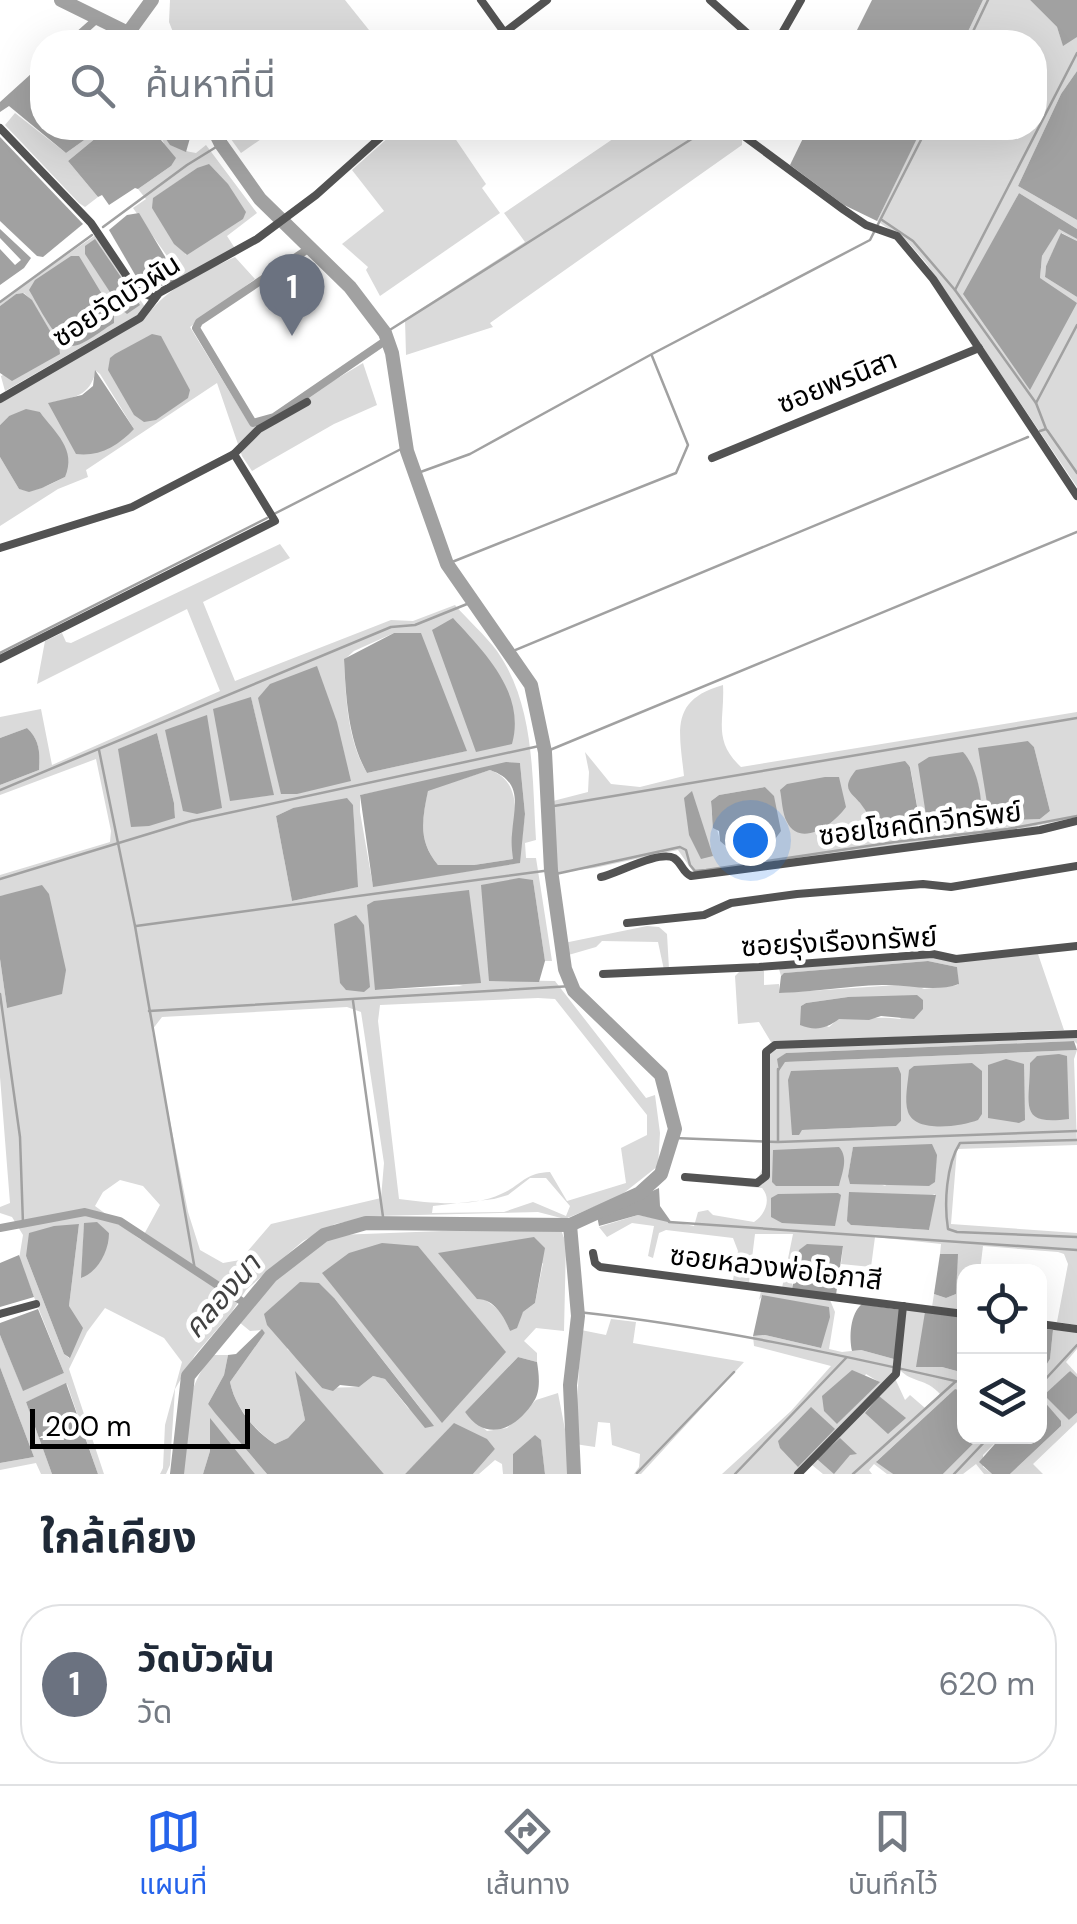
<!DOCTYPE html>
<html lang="th">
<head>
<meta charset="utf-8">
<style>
	:root { --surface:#fff; --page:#f2f2f3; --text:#1f2937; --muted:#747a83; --line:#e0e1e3; --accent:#2563eb }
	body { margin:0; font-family:"DM Sans","Noto Sans Thai",sans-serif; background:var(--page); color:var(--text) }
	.controls { position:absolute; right:30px; bottom:30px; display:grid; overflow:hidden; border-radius:20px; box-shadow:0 10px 40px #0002 }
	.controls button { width:90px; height:90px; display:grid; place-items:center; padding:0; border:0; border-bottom:2px solid var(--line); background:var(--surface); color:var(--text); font:50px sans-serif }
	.scale { position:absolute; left:30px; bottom:25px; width:220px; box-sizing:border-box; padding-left:10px; border:5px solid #000; border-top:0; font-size:28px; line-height:35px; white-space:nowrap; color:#000; -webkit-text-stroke:8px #fff; paint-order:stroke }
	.you { position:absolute; left:750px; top:840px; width:35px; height:35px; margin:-25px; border:8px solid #fff; border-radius:50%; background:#1a73e8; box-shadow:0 0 0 15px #1a73e833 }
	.badge { display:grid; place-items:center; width:65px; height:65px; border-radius:50%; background:var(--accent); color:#fff; font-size:32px; font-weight:700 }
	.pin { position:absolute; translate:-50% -82px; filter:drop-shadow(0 2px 5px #0008) }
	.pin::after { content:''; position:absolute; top:52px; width:35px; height:30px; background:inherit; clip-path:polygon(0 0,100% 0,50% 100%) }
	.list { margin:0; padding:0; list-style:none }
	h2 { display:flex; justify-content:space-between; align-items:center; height:130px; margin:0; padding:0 40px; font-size:42px }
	h2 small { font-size:32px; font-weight:400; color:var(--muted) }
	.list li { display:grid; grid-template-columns:65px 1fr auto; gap:30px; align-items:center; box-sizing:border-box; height:160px; margin:0 20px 20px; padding:0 20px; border:2px solid var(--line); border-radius:40px }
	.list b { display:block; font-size:38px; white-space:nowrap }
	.list p { margin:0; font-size:32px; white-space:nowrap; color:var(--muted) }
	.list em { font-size:32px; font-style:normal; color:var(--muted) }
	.icon { flex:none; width:55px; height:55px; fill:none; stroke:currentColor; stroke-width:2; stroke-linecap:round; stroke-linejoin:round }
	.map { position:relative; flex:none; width:1077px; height:1474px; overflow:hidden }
	.search { position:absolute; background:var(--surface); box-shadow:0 10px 40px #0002; left:30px; right:30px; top:30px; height:110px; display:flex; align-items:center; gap:25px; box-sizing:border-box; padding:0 35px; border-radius:40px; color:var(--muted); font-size:38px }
	.sheet { height:310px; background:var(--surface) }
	nav { display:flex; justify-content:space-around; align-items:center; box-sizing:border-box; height:140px; border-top:2px solid var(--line); background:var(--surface); font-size:28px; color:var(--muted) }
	nav a { display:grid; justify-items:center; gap:5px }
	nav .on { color:var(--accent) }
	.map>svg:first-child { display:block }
</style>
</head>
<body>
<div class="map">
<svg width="1077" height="1474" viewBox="0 0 1077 1474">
	<rect width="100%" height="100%" fill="#fff"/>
	<!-- green -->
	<g fill="#dadada" fill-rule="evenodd">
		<path d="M170 0H345L377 40 177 42 169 22Z"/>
		<path d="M983 0H1030L1057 27 1063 45 1077 36V71L1061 94 1018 186 1077 220V229L1019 193 964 294 1040 278 1042 256 1059 228 1077 239V241L1062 233 1046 266 1045 277 1077 297V487L926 263 907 241 877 221 921 128H1034V42H963Z"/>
		<path d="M15 113 66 153 101 128H108L68 161 98 197 85 207 79 203 5 125Z"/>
		<path d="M151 128H166L161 133C171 145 180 151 196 153L206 145 257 213 227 236 236 250 177 280 167 256 133 208 146 199 138 189 171 166 163 141ZM197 168V247L186 255 154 198Z"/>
		<path d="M223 128H277L241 153Z"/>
		<path d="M399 128H448L486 184 482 188 500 213 380 296 366 270 368 267 342 244 384 211 352 170Z"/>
		<path d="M629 128H728L742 140V145L490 323 493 327 406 355 405 319 525 242 504 213Z"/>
		<path d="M97 234 145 307 139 314 5 391 0 373 1 376 59 346 32 301 24 293 16 294 0 306V301Z"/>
		<path d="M235 257 255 279 190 327 250 425 256 420 263 423 363 363 377 405 334 424 252 471 242 456 217 383 86 470 88 477 58 489 0 526V457L19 489C36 494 50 484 65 477L49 425 40 412 9 416 0 425V403L146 317C167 287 203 272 235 257ZM96 371 100 374 134 429 49 403C75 397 89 397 96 371Z"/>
		<path d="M280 544 290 558 203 602 235 681 391 620 413 621 455 605C468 620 485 635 497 651 535 705 532 777 536 840L525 843 526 858H536L552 961H545L533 880 489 980 555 981 646 1098 655 1095 660 1133 658 1166 620 1196 565 1219 538 1212 376 1216 335 1224 303 1241 246 1290 231 1313 195 1355 175 1389 170 1465 166 1474H160L163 1468 165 1425 182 1362 164 1338 105 1308 87 1332 69 1369 104 1474H98L67 1384 26 1402 52 1474H41L36 1463 0 1470V1463L34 1457 0 1367V1335L23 1390 64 1373 19 1259 23 1235 12 1217 0 1213V1207L10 1203 0 1077V959L7 1008 15 894 0 896V875L110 842 111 831 96 759 0 795V785L39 770C40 753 40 740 27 728L0 738V717L41 709 52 765 220 691 187 609 37 684 45 641 62 633 66 642 71 643ZM394 633 466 751 367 773C347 739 346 698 344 660L354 651ZM251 697 273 795 230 800ZM157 733 174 803 175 818 119 749ZM520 763 525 814 519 863 373 886 360 812V795ZM353 805 357 887 292 901 276 816 293 808ZM373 961 463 986 376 990ZM538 998 555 999 647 1115V1135L621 1148 626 1183 567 1201 550 1172C524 1173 522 1185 501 1194 471 1208 431 1203 399 1199L378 1021 380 1005ZM347 1007 361 1012 384 1163 381 1198 271 1224 240 1260 223 1263 200 1250 188 1212 152 1030 162 1017ZM530 1178H546L570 1206 566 1216 533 1202 504 1212 432 1213 433 1206 494 1199 508 1195ZM120 1180 143 1186 160 1205 141 1240 95 1206 103 1192ZM97 1223 109 1233 82 1278 84 1224ZM79 1224 69 1306V1358L64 1354 26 1256Z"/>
		<path d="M723 685C725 720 712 740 741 767L1077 712V817L1012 831 694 873 678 850 594 868 553 873V801L588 792 589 772 585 752 611 784 640 787 684 776C679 730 670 700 723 685ZM1028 741 1034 747 1050 811 1040 819 994 821ZM910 766 918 811 869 821 867 811 859 802ZM765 787 773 796 720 841C717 823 711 823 711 801L719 795Z"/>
		<path d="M490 770C528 784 511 827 513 859L474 865H438C418 841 422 820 428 790Z"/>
		<path d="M647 926 659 927 667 934 669 969 664 970 658 942 602 941 596 947 565 956 564 943Z"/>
		<path d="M1038 954 1064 1030 771 1042 759 1022 738 1024 735 976 741 970H764V985L779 984 780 993 912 984 924 989 958 985 957 967 928 961 785 973 781 976 779 969 935 956 956 961ZM848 997 881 998 901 1019C880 1016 860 1019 838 1019L829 1027 802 1014 801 1006 806 1003Z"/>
		<path d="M1077 1036V1044L1074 1041 786 1053 777 1060 784 1062 1077 1050 1074 1059 1077 1145 957 1149 951 1224 1077 1233V1325L1057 1322 1068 1264 1064 1254 1058 1252 983 1246 980 1271 964 1272V1310L932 1307 934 1294 946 1298 956 1294 957 1254H940L941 1244 875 1237 871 1267 841 1264 843 1246 792 1282V1289L782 1288 793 1234H755L749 1282 733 1280 738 1251 733 1238 666 1230 659 1233 653 1258 648 1256 654 1226 632 1223 607 1237 599 1227 638 1215 694 1226 698 1212 708 1210 713 1215 754 1222C765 1215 772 1199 762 1188L718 1184 720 1176 757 1179C765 1169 763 1154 770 1143V1054L773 1048ZM901 1074V1121L896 1126 802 1130ZM853 1148 886 1186 848 1176ZM935 1194 929 1230 851 1225Z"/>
		<path d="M469 1230H561L566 1243 564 1331 536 1328 524 1341 537 1353V1362L518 1357 465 1412 487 1431 507 1428 536 1400 558 1393 572 1466 569 1474H545L541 1441 513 1454V1474H503L502 1464 495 1460 479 1474H473L495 1449 454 1424 405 1474H384L296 1373 305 1420 288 1438 275 1444C254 1430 235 1407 230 1382L265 1333 262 1330 250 1331 239 1322 275 1279 310 1251 337 1235ZM543 1263 535 1303 523 1312 510 1331 502 1312 484 1299ZM335 1299 421 1409 433 1426 408 1408 385 1379 373 1376 359 1387 322 1388 301 1360 287 1349Z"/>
		<path d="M761 1291 830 1300 835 1312 829 1349 842 1352 861 1350 894 1359 893 1374 905 1400 910 1395 925 1408 940 1394C926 1378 912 1383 900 1370L905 1308 925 1312 942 1367 964 1373V1391L955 1389 877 1461 893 1474H887L874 1464 869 1470 872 1474H823L812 1465 802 1474H722L791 1411 831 1366 754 1346 753 1336 765 1335 821 1348 763 1295 759 1300ZM866 1374 879 1382 837 1424Z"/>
		<path d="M611 1319 636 1322 633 1343 744 1362 641 1474H634L639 1467 640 1454 612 1445 610 1423 598 1422 595 1447 575 1444 581 1330 606 1335Z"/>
		<path d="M1053 1330H1077V1349L1066 1362 1077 1374V1377L1069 1371V1420L1077 1413V1422L1033 1464 1043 1474H1010L1061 1426 1040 1400V1375L1050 1359Z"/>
		<path d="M214 1355H228L224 1375 208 1404 267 1474H255L210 1419V1451L203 1474H180C185 1434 183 1385 214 1355Z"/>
		<path d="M980 1437H1001L983 1455V1467L992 1474H984L976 1464 963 1474H943Z"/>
	</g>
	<!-- water -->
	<g fill="#a1a1a1" fill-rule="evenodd">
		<path d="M872 0H983L963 42H851Z"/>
		<path d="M1030 0H1077V37L1063 46 1057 27Z"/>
		<path d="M42 64V128H101L66 153 9 106 0 112V102Z"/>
		<path d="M1077 71V220L1018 186 1061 94Z"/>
		<path d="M108 128H151L176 158 171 166 138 189 135 188 109 205 102 195 98 197 68 161Z"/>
		<path d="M166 128H187L190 138 186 152 170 145 161 132Z"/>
		<path d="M808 128H922L877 221 844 205 790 165Z"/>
		<path d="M0 137 83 224 43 257 37 256 0 221Z"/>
		<path d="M209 164 228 184 246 212 243 219 187 255 174 244 152 208 153 198 197 168Z"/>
		<path d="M1019 193 1077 229V239L1059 229 1042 256 1040 278 1077 303 1030 390 963 294Z"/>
		<path d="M139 213 176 275 177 280 147 291 141 285 109 230 127 215Z"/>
		<path d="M0 229 31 258 24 268 0 285V249L15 265 21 260 0 238Z"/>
		<path d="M1061 233 1077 241V297L1045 277 1046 266Z"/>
		<path d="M95 239 140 305 127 314 121 309 85 254V246Z"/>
		<path d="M71 256H79L114 314V323C103 329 84 346 72 346 57 345 37 303 29 290L35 280Z"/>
		<path d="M23 293 32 300 59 346 60 354 12 381 0 373V306L16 294Z"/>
		<path d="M152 334 161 336 190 390 188 398 156 420 144 422 134 415 108 370 110 358 115 354Z"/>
		<path d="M95 370 134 429C118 446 99 457 76 454L48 403 82 395 93 386Z"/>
		<path d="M26 409 40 412C55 433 77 449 65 477L42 488 29 492 19 489 0 457V425L9 416Z"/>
		<path d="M453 618C485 653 526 693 512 744L476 752 432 630Z"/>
		<path d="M394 633H421L467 751 367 773C348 739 346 698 344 659Z"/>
		<path d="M317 666 337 722 351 781 297 794H281L258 698 270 684Z"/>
		<path d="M251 697 274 795 230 801 213 709Z"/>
		<path d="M207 715 222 808 197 814 183 811 165 730Z"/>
		<path d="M27 728C40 740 40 753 39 770L0 785V738Z"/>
		<path d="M157 733 174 803 175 818 149 826 131 827 118 749Z"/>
		<path d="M1028 741 1034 747 1050 811 1040 819 994 821 989 815 978 748Z"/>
		<path d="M963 752C977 767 984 800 980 819 966 830 952 830 935 827L926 815 918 764 929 757Z"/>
		<path d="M905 761 910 767 918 812C907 827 895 836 875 831 870 823 869 814 863 807 853 792 839 791 856 770Z"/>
		<path d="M506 762 520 763 525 814 520 863 373 887 360 795ZM490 770C524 782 514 806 512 834 511 842 512 851 513 859L474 865H438C418 841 422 820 428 791Z"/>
		<path d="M825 777H839L846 807C835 823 801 849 787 822 782 813 782 799 780 790L787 784Z"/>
		<path d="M765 787 774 796 781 831 770 846 734 853 720 841 719 831 713 828 711 801 719 795Z"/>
		<path d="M692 791 713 856 701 859 689 835 684 798Z"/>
		<path d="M347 798 353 805 358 887 292 901 276 816 293 808Z"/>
		<path d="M519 878 533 880 545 961 539 982 489 981 481 885Z"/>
		<path d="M42 885 49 894 66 970 62 994 7 1008 0 959V896Z"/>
		<path d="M469 890 481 983 375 990 367 905 374 901Z"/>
		<path d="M356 915 364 925 370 987 364 992 346 990 340 983 334 924Z"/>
		<path d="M928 961 957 967 959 984C934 993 908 984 882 985 847 986 814 992 779 993L781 976 784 973Z"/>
		<path d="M917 995 923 1000V1009L914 1019 881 1016 869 1020 839 1019C826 1029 815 1031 800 1025L801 1006 806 1003 848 997Z"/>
		<path d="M1074 1041 1077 1050 785 1062 779 1071 777 1059 786 1053Z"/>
		<path d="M1059 1054 1067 1056 1069 1119C1017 1126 1030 1105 1030 1063L1037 1056Z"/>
		<path d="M1006 1059 1024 1064 1025 1120 1019 1123 988 1118V1065Z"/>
		<path d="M972 1063 982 1071V1114L978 1120C962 1126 916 1134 908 1112 904 1100 908 1083 909 1070L914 1066Z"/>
		<path d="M898 1067 901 1074V1121L896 1126 802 1130 799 1135H792L788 1080 791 1071Z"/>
		<path d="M932 1144 937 1155 935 1182 929 1186 850 1184 848 1176 853 1147Z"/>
		<path d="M839 1147C849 1158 842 1173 839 1186H776L772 1182 773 1150Z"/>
		<path d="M659 1188 660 1206 672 1223 638 1215 599 1226 597 1216Z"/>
		<path d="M849 1192 936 1195 929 1230 851 1225 847 1221Z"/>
		<path d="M838 1193 841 1195 835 1226 782 1223 771 1217V1198L778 1194Z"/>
		<path d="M97 1222 109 1233C109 1251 98 1272 81 1278L84 1223Z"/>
		<path d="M79 1224 69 1306 83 1328 70 1358 64 1354 26 1256 29 1233 54 1226Z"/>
		<path d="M534 1237 545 1248 535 1303 523 1312 517 1328 510 1331C504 1317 495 1299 477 1299L438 1253Z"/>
		<path d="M382 1243 418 1246 506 1352 442 1423 322 1273 349 1253Z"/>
		<path d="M807 1244 843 1246 836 1295 792 1289 799 1250Z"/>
		<path d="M940 1254H958L956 1294 946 1298 934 1294Z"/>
		<path d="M19 1255 34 1297 0 1307V1263Z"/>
		<path d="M300 1282 319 1283 335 1299 434 1426 425 1428 385 1379 373 1376 359 1387 340 1385 333 1391 322 1388 267 1325 264 1314Z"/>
		<path d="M762 1295 829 1307 830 1317 821 1348 765 1335 753 1336Z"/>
		<path d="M862 1304 901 1310 894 1359 861 1350 852 1351C849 1337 850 1314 862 1304Z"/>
		<path d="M38 1309 64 1373 23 1391 0 1335V1323Z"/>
		<path d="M925 1312 964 1317V1373L942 1367H916Z"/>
		<path d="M1040 1328 1053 1330 1050 1359 1040 1375Z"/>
		<path d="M262 1329 265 1333 230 1382C235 1407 254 1431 275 1444L288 1438 305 1420 295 1371 384 1474H267L215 1413 208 1404 224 1375 228 1355 236 1354Z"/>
		<path d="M518 1357 537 1362C539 1374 541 1391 534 1401 516 1430 486 1443 465 1412Z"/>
		<path d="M0 1367 34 1457 0 1463Z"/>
		<path d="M852 1370 880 1382 837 1424 824 1411 822 1396Z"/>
		<path d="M1070 1371 1077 1377V1413L1069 1420 1044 1395Z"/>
		<path d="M66 1383 98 1474H52L26 1402Z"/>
		<path d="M955 1389 964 1391V1436L980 1437 943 1474H893L876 1462Z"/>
		<path d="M879 1396 906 1418 888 1434 865 1413Z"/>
		<path d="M1042 1399 1061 1421V1426L1010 1474H992L979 1462 1001 1437 1040 1436Z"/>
		<path d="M811 1407 835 1429 798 1467 780 1448 778 1441Z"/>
		<path d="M210 1418 255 1474H203L210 1451Z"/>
		<path d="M454 1423 487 1439 495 1449 473 1474H405Z"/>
		<path d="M535 1435 541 1440 545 1474H513V1454Z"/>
		<path d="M840 1438 857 1454 850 1455 834 1474 817 1459Z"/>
	</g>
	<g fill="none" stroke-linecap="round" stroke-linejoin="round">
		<!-- stream -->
		<g stroke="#a1a1a1" stroke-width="2.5">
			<path d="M968 42 988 0"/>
			<path d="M882 220 913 241 955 290 1036 403"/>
			<path d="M103 227 187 165 221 144"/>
			<path d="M955 290 1077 53"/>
			<path d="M0 302 92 235"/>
			<path d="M385 333 709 128"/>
			<path d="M1047 430 1077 473"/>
			<path d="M1040 431 1046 429 1036 403 1077 325"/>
			<path d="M415 474 470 454 652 354 870 240 927 128"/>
			<path d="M274 514 407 446"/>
			<path d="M447 564 676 473 688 445 652 356"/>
			<path d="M0 653 267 518"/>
			<path d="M508 653 1028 437"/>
			<path d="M99 750 135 926 195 1270"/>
			<path d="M545 752 1077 532"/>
			<path d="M0 790 391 627 415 625 472 602"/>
			<path d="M548 807 1077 718"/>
			<path d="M551 875 680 847 686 850 690 865 695 871 706 870 895 842 1008 829 1077 816"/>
			<path d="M0 879 191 821 544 745"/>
			<path d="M136 926 551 870"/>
			<path d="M0 994 20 1137 23 1224"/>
			<path d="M353 1001 384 1224"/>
			<path d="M149 1011 572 986"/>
			<path d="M674 1138 778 1142 1077 1131"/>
			<path d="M1077 1140 960 1143C946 1165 944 1204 948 1229L957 1232 1077 1237"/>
			<path d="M778 1141V1069"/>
			<path d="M669 1222 1077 1250"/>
			<path d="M578 1312C708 1326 837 1354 964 1383"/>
			<path d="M1040 1385 1077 1345"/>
			<path d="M637 1473 734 1372"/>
			<path d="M735 1474 846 1358"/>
			<path d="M853 1474 955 1382"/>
			<path d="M954 1474 990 1436"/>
		</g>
		<!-- canal -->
		<g stroke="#a1a1a1" stroke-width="8">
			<path d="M71 42 98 18"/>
			<path d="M311 247 199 322 196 328 253 423 274 417 388 339"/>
			<path d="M0 1228 85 1212 120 1221 246 1304"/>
		</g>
		<!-- river -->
		<g stroke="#a1a1a1" stroke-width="14">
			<path d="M61 0 128 33 141 42"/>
			<path d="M128 33 152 0"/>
			<path d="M570 1225 578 1316 570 1385 574 1474"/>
			<path d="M177 1474 188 1376 271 1276 324 1235 366 1223 570 1225 640 1193 661 1174 675 1129 661 1075 574 991 565 969 551 870 545 752 531 685 447 564 407 451 392 353 385 333 350 287 260 199 221 144 213 128"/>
		</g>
		<!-- minor -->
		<g stroke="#535353" stroke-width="8">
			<path d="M481 0 504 32"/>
			<path d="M710 0 757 42"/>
			<path d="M492 42 547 0"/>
			<path d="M777 42 801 0"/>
			<path d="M0 128 91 223 136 290 155 298"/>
			<path d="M733 128 844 210 866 225 897 236 933 279 1077 496"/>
			<path d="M0 399 140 318 159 293 257 239 316 195 391 128"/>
			<path d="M712 458 979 348"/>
			<path d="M0 548 132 507 234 454 259 429 307 402"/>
			<path d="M0 659 275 521 234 454"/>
			<path d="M601 877C616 874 659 850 674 858 682 863 682 872 691 876L1040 830 1077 821"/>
			<path d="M627 923 704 915 731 903 797 894 923 884 951 887 1077 866"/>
			<path d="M603 974 759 967 933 954 956 959 1077 946"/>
			<path d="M685 1177 757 1183 766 1176V1052L775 1045 1077 1034"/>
			<path d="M593 1253 595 1263 600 1267 964 1314"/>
			<path d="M0 1314 36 1304"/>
			<path d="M1040 1324 1077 1329"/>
			<path d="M798 1474 896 1374 903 1306"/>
		</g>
	</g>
	<g text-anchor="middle" stroke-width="9" stroke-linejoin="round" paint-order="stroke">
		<!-- street labels -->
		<g font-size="28" fill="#000" stroke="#fff">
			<text transform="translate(116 300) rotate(-33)" y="10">ซอยวัดบัวผัน</text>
			<text transform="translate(837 381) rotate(-22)" y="10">ซอยพรนิสา</text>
			<text transform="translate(920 823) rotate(-7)" y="10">ซอยโชคดีทวีทรัพย์</text>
			<text transform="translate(839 941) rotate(-3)" y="10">ซอยรุ่งเรืองทรัพย์</text>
			<text transform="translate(776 1267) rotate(7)" y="10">ซอยหลวงพ่อโอภาสี</text>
		</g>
		<!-- water labels -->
		<g font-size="30" font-style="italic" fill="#424242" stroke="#fff">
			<text transform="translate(222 1296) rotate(-49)" y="10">คลองนา</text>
		</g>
	</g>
</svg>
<div class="controls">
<button><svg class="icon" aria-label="locate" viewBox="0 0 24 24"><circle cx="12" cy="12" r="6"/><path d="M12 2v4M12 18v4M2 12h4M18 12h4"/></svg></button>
<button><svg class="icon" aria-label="layers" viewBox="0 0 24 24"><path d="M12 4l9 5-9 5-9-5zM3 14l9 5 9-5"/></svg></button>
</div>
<div class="scale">200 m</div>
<div class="you"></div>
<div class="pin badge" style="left:292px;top:336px;background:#6b7280">1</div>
<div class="search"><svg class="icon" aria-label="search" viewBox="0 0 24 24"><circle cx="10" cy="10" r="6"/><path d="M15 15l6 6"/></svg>ค้นหาที่นี่</div>
</div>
<section class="sheet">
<h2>ใกล้เคียง<small></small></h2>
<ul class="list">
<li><span class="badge" style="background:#6b7280">1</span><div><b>วัดบัวผัน</b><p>วัด</p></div><em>620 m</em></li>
</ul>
</section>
<nav>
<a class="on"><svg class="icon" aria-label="map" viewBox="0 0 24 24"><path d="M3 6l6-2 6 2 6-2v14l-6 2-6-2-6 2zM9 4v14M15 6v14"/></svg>แผนที่</a>
<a><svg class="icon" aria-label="directions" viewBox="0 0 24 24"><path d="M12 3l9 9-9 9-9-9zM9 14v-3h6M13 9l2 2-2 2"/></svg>เส้นทาง</a>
<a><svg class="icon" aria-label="saved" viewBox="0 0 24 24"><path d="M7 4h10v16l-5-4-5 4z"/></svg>บันทึกไว้</a>
</nav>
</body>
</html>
